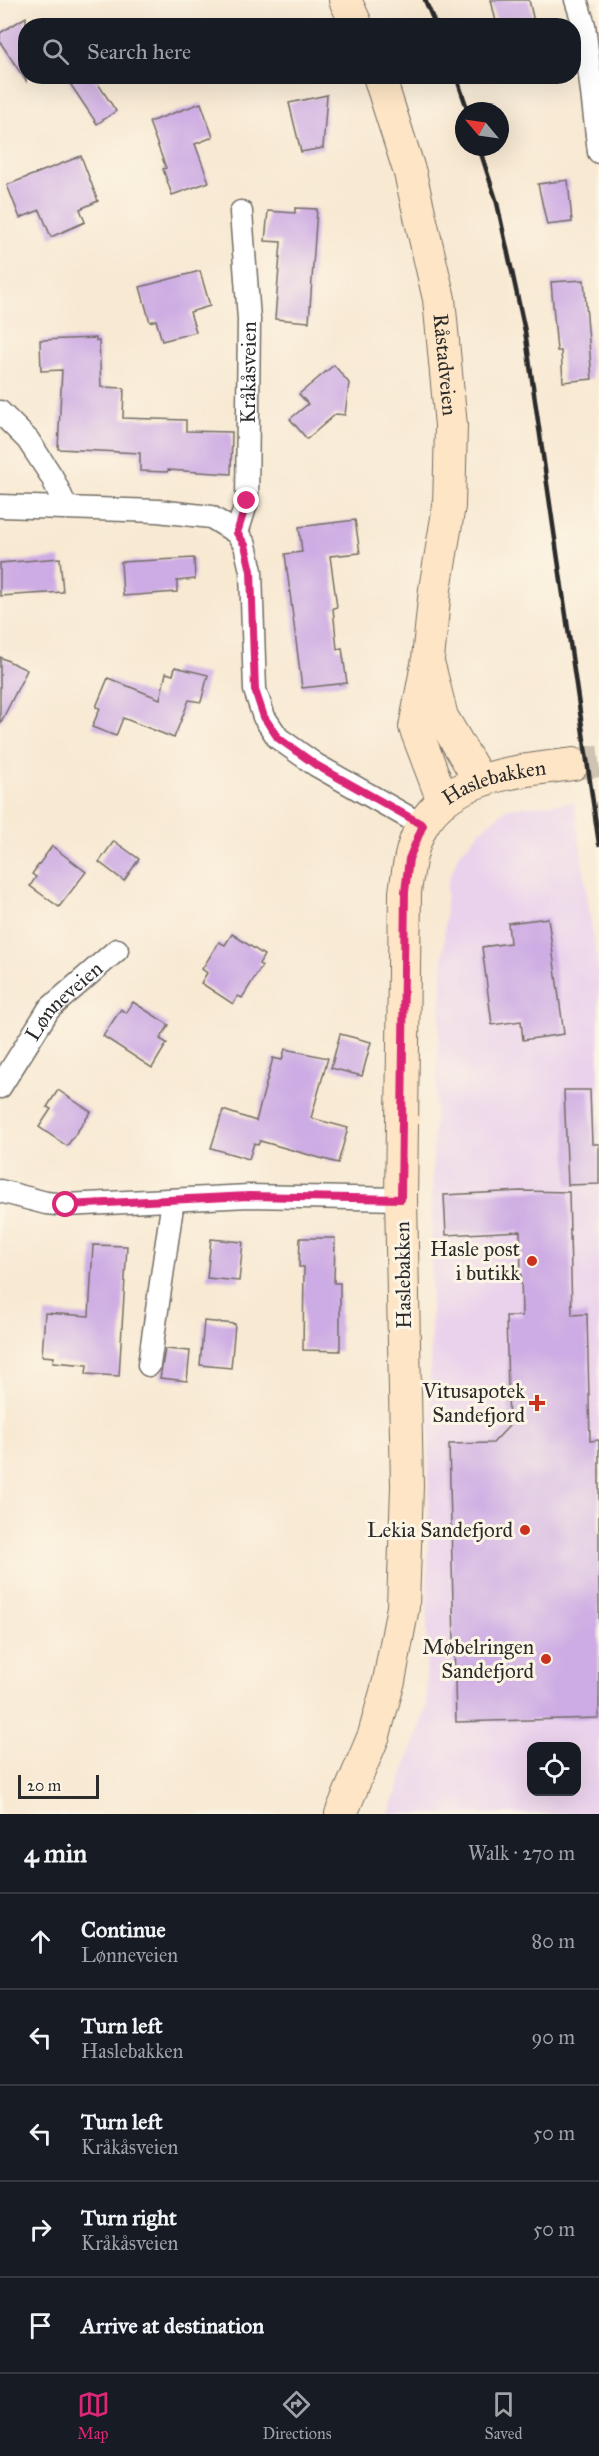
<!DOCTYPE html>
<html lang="en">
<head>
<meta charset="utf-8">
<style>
	:root { --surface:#171b24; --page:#20242c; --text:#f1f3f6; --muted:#9ea1a6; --line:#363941; --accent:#db2777 }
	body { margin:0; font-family:"IM FELL Great Primer",serif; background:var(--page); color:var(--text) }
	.controls { position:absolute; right:18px; bottom:18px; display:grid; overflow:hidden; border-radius:12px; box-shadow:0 6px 24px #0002 }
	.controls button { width:54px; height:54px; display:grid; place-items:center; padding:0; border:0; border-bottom:2px solid var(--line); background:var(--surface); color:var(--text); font:30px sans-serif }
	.compass { position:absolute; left:455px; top:102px; width:54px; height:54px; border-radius:50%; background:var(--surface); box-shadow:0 6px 24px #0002; rotate:299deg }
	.scale { position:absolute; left:18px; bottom:15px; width:81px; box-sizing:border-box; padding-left:6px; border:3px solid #2b2b2b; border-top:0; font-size:16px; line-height:21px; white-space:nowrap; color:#2b2b2b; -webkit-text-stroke:4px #fcf5e5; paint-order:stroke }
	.stop { position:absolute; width:18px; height:18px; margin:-14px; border:4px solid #db2777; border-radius:50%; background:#fff }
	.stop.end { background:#db2777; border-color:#fff; box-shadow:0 2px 6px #0008 }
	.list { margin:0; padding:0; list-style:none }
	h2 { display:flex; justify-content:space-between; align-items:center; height:78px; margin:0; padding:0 24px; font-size:26px }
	h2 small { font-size:20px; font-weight:400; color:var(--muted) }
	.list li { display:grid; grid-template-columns:39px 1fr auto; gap:18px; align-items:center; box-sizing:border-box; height:96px; padding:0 24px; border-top:2px solid var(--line) }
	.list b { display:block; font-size:22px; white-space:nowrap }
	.list p { margin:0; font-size:20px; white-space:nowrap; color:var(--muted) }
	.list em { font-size:20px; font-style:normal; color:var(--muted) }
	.icon { flex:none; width:33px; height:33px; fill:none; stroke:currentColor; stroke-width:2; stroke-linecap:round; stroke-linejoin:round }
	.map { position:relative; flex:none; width:599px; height:1814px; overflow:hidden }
	.search { position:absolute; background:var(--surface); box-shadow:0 6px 24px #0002; left:18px; right:18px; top:18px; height:66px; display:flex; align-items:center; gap:15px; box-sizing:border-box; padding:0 21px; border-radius:24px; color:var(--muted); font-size:22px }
	.sheet { height:558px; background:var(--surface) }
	nav { display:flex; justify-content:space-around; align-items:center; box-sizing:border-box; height:84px; border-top:2px solid var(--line); background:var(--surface); font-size:16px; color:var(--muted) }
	nav a { display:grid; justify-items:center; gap:3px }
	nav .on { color:var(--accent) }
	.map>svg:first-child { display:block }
</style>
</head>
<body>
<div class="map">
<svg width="599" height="1814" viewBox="0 0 599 1814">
	<rect width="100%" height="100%" fill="#fcf5e5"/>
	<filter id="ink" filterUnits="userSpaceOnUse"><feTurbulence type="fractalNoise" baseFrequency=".0167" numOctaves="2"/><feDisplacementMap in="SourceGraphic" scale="12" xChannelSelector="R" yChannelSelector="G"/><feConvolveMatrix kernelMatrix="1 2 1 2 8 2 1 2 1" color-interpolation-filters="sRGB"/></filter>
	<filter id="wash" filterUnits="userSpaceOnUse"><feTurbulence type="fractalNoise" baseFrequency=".008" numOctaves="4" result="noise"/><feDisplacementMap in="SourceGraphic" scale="24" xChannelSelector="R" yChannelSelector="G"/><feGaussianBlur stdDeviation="1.35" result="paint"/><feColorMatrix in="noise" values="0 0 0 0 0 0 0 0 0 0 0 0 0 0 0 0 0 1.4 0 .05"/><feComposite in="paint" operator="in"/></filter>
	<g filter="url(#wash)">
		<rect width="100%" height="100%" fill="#f8e9d3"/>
		<!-- built -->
		<path fill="#ead1ec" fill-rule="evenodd" d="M574 802 599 977V1814H389L426 1709 433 1147 447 885 458 855 481 830 508 808ZM532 1746H576V1792H532Z"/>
		<g id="blocks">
			<!-- building -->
			<g fill="#cdabe4">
				<path d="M491 0H529L535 26H497Z"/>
				<path d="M26 17V81L0 42V33Z"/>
				<path d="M65 76H93L116 111 97 124Z"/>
				<path d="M327 95 323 148 301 152 289 103Z"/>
				<path d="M201 103 213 137 195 144 209 182 172 195 163 169 166 168 149 122Z"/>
				<path d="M81 156 98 201 80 209 85 222 51 237 40 210 20 218 7 185Z"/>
				<path d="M568 180 572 222 547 225 538 184Z"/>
				<path d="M295 208 317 209 309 322 275 319 281 242 265 241 268 211 295 213Z"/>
				<path d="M200 271 210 306 190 312 196 332 162 341 156 320 150 322 140 287Z"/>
				<path d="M584 280 592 379 563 382 561 351H557L551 282Z"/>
				<path d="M96 338V341H99L101 387 124 388 123 418 186 420V431L232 432 231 474 168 470 167 472 140 471V453L58 449 62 370 41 371 40 340Z"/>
				<path d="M334 365 349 383 345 415 336 414 307 439 290 419 308 404 299 394Z"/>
				<path d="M355 520 360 553 330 556 337 607 333 608 337 649 342 648 347 683 302 688 285 554 302 552 299 527Z"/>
				<path d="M60 558 63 592 0 596V563Z"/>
				<path d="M194 558 195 579 177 581V592L123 596 121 562Z"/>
				<path d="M0 657 27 670 0 724Z"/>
				<path d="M175 667 208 675 201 702 189 700 174 738 123 718 116 736 92 727 100 708 96 707 108 678 160 699 166 673 173 675Z"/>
				<path d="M114 841 139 859 124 881 99 862Z"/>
				<path d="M52 846 86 872 59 907 30 886 36 877 32 874Z"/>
				<path d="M548 918 564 1034 523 1040 521 1021 492 1025 482 947 510 943 508 923Z"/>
				<path d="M232 934 264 955 259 964 262 966 242 998 238 996 233 1004 201 983 207 973 202 969 219 942 225 945Z"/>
				<path d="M133 1002 169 1025 160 1039 167 1043 152 1068 103 1036 121 1009 126 1013Z"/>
				<path d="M340 1034 371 1042 362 1076 331 1068Z"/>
				<path d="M285 1049 328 1058 311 1118 348 1128 338 1163 260 1141 258 1145 254 1143 249 1159 211 1148 223 1110 256 1121 273 1058 282 1060Z"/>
				<path d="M58 1090 91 1112 67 1146 39 1127 51 1109 47 1107Z"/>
				<path d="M564 1090H590L592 1144H599V1184L568 1185Z"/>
				<path d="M520 1191 569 1192 572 1315 587 1314 590 1441 599 1440V1718L456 1722 449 1444 493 1443 509 1426 506 1316H522L520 1231 446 1235 444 1195Z"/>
				<path d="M300 1238H335L334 1283H340V1351L303 1350 304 1267H299Z"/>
				<path d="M211 1239 243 1242 239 1281 207 1278Z"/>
				<path d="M93 1245 127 1246 119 1376 86 1374 87 1365 53 1362 54 1357 42 1356 45 1313 89 1316Z"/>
				<path d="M204 1321 235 1324 231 1368 200 1365Z"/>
				<path d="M165 1349 190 1351 187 1381 160 1378Z"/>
			</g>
		</g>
	</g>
	<g filter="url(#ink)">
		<use href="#blocks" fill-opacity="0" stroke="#736e66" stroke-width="1.5"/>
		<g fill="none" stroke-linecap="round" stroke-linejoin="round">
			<!-- secondary-tunnel -->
			<path stroke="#cfc3b1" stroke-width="32" stroke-dasharray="32 16" stroke-linecap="butt" d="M573 764 599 761"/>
			<defs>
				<g id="street">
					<path d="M576 0 584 25 599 152"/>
					<path d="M0 412 28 440 52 477 66 507"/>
					<path d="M0 506 158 511 211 517 237 533 245 545 251 571 255 690 264 717 278 738 316 765 422 825"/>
					<path id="s1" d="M237 533 247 501 249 319 241 212"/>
					<path id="s2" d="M0 1087 49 1009 117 950"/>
					<path d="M0 1191 46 1203 66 1205 249 1196 401 1199"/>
					<path d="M149 1365 173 1200"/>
				</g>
				<g id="secondary">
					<path d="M345 0 357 26"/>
					<path id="s3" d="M379 76 410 173 439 299 451 426 449 506 435 589 428 659 415 727 443 801"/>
					<path d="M430 669 442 717 480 781"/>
					<path id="s4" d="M341 1814 374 1735 389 1681 403 1607 407 1486 401 1199 405 892C408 870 411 846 422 826 452 774 521 771 573 764"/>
				</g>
			</defs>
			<!-- street casing -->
			<use href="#street" stroke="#736e66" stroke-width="25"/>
			<!-- secondary casing -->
			<use href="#secondary" stroke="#736e66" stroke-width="34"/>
			<!-- street -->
			<use href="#street" stroke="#fff" stroke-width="22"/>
			<!-- secondary -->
			<use href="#secondary" stroke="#fde5c5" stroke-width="32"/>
			<!-- rail -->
			<g stroke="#2b2b2b" stroke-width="4.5">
				<path d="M425 0 436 26"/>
				<path d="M456 76 468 111"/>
				<path d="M479 147 497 203 525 331 599 844"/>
			</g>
		</g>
	</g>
	<g fill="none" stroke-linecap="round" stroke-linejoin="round" filter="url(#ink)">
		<!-- route -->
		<path stroke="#db2777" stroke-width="8" d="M66 1205 249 1196 401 1199 405 892 409 859 423 825 316 765 278 738 264 717 255 690 251 571 245 545 237 533 247 501"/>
	</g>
	<!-- markers -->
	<g fill="#c8321e" stroke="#fcf5e5" stroke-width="2">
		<circle cx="532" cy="1261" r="6"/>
		<path d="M534 1394h6v6h6v6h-6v6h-6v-6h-6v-6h6z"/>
		<circle cx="525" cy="1530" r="6"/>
		<circle cx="546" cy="1659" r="6"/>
	</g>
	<g text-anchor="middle" stroke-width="6" stroke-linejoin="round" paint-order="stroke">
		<!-- street labels -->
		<g font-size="21" fill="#2b2b2b" stroke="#fcf5e5">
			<text dy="7" stroke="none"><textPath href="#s3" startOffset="297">Råstadveien</textPath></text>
			<text dy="7" stroke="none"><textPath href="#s1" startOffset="162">Kråkåsveien</textPath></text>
			<text dy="7" stroke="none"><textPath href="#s4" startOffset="1089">Haslebakken</textPath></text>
			<text dy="7" stroke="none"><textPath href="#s2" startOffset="108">Lønneveien</textPath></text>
			<text transform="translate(403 1275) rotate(-91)" y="7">Haslebakken</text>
		</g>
		<!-- poi labels -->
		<g font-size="21" fill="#2b2b2b" stroke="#fcf5e5" text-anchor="end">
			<text x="520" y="1256">Hasle post<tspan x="520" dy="24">i butikk</tspan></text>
			<text x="525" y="1398">Vitusapotek<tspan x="525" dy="24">Sandefjord</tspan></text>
			<text x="513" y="1537">Lekia Sandefjord</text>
			<text x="534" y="1654">Møbelringen<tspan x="534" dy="24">Sandefjord</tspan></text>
		</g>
	</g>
</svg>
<div class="controls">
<button><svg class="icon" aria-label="locate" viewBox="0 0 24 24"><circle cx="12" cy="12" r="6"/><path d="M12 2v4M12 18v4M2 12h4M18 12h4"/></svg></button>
</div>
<svg class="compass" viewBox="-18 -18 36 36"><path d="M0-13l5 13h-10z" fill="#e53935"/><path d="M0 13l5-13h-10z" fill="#9ea1a6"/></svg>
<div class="scale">20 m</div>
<div class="stop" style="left:66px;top:1205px"></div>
<div class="stop end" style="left:247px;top:501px"></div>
<div class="search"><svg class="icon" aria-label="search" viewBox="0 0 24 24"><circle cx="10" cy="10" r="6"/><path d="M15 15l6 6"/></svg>Search here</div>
</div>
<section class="sheet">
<h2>4 min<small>Walk · 270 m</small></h2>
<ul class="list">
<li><svg class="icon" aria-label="ahead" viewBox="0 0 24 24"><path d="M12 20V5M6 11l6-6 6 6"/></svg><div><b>Continue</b><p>Lønneveien</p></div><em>80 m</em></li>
<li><svg class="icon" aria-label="left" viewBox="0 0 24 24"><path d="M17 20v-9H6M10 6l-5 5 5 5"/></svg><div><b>Turn left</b><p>Haslebakken</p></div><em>90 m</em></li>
<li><svg class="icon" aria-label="left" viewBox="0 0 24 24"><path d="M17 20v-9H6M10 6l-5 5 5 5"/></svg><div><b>Turn left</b><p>Kråkåsveien</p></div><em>50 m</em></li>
<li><svg class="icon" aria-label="right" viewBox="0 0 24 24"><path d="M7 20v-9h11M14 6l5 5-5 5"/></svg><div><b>Turn right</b><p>Kråkåsveien</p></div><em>50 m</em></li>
<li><svg class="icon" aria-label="arrive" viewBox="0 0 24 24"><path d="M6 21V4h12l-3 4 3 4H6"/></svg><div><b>Arrive at destination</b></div></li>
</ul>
</section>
<nav>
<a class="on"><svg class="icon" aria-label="map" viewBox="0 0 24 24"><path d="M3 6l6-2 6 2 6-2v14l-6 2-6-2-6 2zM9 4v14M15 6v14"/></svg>Map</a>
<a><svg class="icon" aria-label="directions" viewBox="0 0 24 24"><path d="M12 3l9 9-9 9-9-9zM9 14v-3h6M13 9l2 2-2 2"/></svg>Directions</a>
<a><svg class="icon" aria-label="saved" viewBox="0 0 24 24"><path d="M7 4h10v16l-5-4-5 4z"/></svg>Saved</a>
</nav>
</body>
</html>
